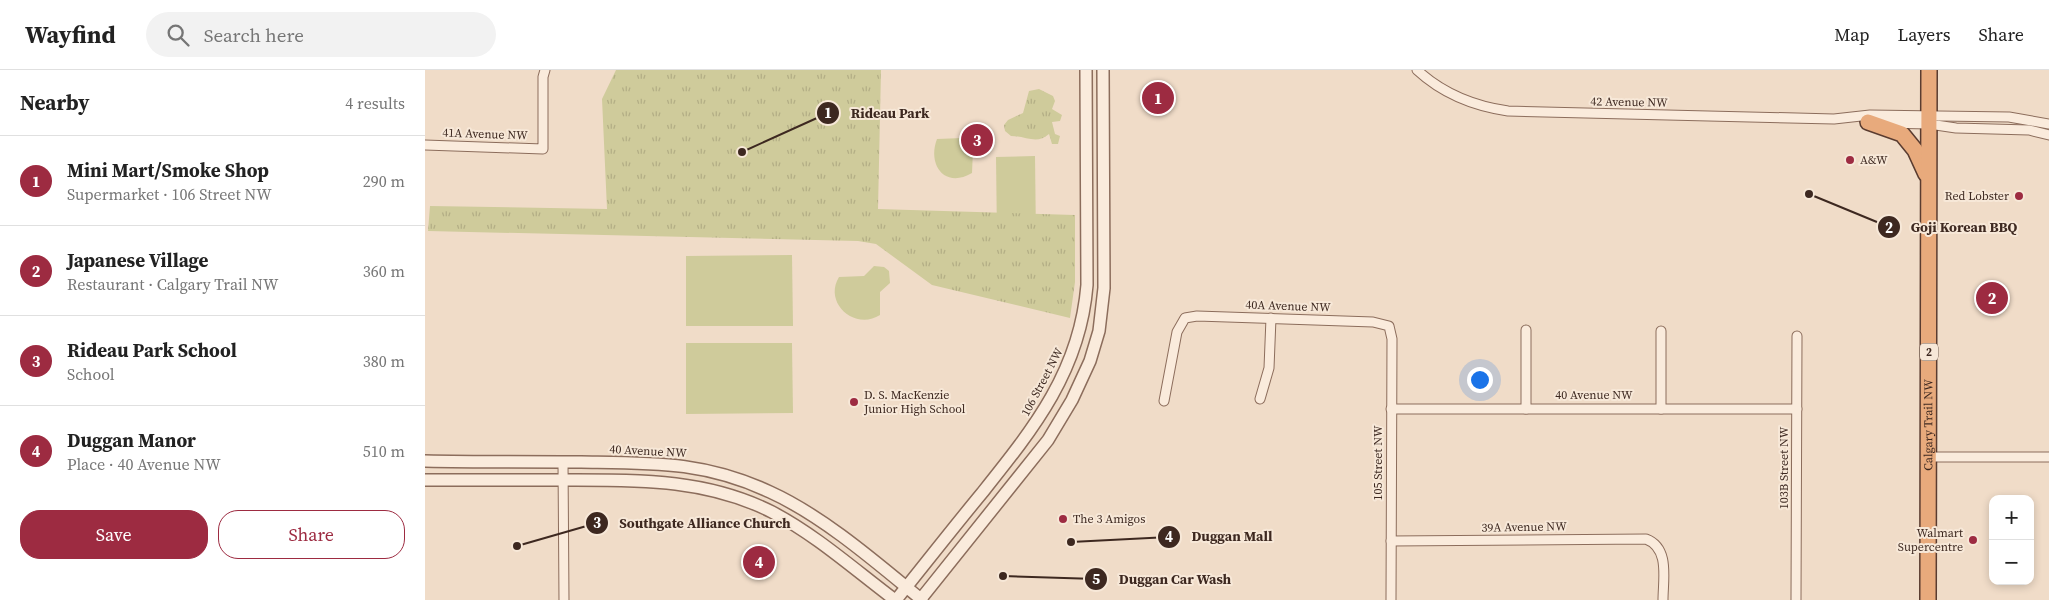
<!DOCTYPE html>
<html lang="en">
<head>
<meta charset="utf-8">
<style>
	:root { --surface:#fff; --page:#f2f2f2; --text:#222; --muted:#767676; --line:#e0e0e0; --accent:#9d2b41 }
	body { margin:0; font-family:"Source Serif 4",serif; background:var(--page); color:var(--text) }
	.controls { position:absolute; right:15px; bottom:15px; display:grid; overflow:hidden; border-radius:10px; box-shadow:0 2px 8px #0003 }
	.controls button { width:45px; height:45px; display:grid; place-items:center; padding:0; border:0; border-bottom:1px solid var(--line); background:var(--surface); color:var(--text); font:25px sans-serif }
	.you { position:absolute; left:1054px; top:309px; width:18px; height:18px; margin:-12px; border:4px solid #fff; border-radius:50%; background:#1a73e8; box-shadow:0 0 0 8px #1a73e833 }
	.badge { display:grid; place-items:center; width:32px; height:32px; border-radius:50%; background:var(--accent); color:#fff; font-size:16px; font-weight:700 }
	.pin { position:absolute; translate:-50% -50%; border:2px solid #fff; box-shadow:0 1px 5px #0006 }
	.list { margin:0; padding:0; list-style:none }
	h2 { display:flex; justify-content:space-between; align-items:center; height:65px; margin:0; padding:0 20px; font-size:21px }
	h2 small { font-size:16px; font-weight:400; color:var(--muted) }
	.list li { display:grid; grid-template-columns:32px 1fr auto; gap:15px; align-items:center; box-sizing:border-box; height:90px; padding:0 20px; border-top:1px solid var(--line) }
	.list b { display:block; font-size:19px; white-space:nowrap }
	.list p { margin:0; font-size:16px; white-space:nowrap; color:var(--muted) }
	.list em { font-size:16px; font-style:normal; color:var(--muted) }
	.actions { display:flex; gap:10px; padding:15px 20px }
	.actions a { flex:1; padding:11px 0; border:1px solid var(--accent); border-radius:20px; text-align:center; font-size:18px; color:var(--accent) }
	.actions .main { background:var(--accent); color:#fff }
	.icon { flex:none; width:28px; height:28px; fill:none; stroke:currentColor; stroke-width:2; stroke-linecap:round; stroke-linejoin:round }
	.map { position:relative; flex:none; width:1624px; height:530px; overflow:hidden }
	header { display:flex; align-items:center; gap:30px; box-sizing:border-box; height:70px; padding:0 25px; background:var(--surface); border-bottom:1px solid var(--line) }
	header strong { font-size:24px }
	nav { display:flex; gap:28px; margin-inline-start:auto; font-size:18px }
	.search { width:350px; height:45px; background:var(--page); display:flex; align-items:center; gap:12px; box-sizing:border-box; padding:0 18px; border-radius:28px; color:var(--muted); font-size:19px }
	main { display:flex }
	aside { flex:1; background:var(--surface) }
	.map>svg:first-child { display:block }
</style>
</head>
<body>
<header>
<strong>Wayfind</strong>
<div class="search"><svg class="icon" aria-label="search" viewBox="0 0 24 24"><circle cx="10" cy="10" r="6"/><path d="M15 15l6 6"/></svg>Search here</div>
<nav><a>Map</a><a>Layers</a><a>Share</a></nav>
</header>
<main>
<aside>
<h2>Nearby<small>4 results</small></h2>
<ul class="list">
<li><span class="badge">1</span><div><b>Mini Mart/Smoke Shop</b><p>Supermarket · 106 Street NW</p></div><em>290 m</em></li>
<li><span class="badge">2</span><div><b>Japanese Village</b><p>Restaurant · Calgary Trail NW</p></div><em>360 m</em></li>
<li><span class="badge">3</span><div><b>Rideau Park School</b><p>School</p></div><em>380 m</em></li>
<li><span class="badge">4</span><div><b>Duggan Manor</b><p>Place · 40 Avenue NW</p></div><em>510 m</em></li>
</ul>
<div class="actions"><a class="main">Save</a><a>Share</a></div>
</aside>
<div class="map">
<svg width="1624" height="530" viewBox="0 0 1624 530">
	<defs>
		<pattern id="park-tufts" width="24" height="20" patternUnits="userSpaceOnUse" patternTransform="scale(1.25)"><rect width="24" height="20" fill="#cfcb9b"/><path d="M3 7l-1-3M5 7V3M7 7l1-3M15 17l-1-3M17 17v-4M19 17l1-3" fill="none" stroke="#b3ae85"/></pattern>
	</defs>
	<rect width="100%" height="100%" fill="#f0dcc8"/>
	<!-- grass -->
	<g fill="#cfcb9b">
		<path d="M544 60 555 62 557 73 548 80 547 103C520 119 502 95 512 69L537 68Z"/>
		<path d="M610 86 611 169H572L571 87Z"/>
		<path d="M367 185 368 256H261V186Z"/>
		<path d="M449 196 459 197 464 201 465 213 455 222V245C430 261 398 233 414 207L439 206Z"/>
		<path d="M261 273H367L368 343 261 344Z"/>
	</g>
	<!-- park -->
	<g fill="url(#park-tufts)">
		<path d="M191 0H456L453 139 650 145V212L645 248 507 215 451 174 433 171 3 161 5 136 182 139 177 29Z"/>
		<path d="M614 19 628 26 630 31 627 39 637 45 635 51 627 52 630 64 635 66 633 74H627L624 64C612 75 601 66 586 66L580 61 579 55 583 50 598 43 604 21Z"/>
	</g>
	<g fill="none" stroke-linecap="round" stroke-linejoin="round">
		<defs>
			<g id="minor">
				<path d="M992 0C1018 24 1048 36 1083 41L1409 49 1445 45 1584 47 1624 54"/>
				<path d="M1457 53 1504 54 1531 58 1604 60 1624 65"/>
				<path d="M0 75 118 79V7L120 0"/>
				<path d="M1101 260V339"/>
				<path d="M835 329 844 298 846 248"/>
				<path d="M739 331 752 262 760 248 772 246 948 252 964 256 967 269 966 530"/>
				<path d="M966 339H1372"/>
				<path d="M1236 339V261"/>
				<path d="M1503 387H1624"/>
				<path d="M138 392 139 530"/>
				<path d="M966 471 1221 469C1245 478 1238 509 1238 530"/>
				<path d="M1371 530 1372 266"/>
			</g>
			<g id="tertiary">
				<path d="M0 391C52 392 104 392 156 392 227 393 279 391 345 422 398 446 452 493 497 530"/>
				<path d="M0 410C48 410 96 410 144 410 215 410 282 409 347 442 391 465 430 500 470 530"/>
				<path d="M471 530C500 494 528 458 557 423 609 358 655 301 662 215L661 0"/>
				<path d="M495 530 623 370 647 330 665 291 674 261 679 218 678 0"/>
			</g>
			<g id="trunk">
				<path d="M1443 52 1477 64 1490 80 1501 104"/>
				<path id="s1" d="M1503 530 1504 0"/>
			</g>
		</defs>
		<!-- minor casing -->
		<use href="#minor" stroke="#8c6d5c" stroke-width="11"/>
		<!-- tertiary casing -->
		<use href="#tertiary" stroke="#8c6d5c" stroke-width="14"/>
		<!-- trunk casing -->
		<use href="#trunk" stroke="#5a3c30" stroke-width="18"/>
		<!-- minor -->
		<use href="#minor" stroke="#faebdc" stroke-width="9"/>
		<!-- tertiary -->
		<use href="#tertiary" stroke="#faebdc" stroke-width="11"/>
		<!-- trunk -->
		<use href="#trunk" stroke="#e8aa7c" stroke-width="15"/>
	</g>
	<!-- markers -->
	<g fill="#9d2b41" stroke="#f7e8d8" stroke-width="2">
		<circle cx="1425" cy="90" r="5"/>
		<circle cx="1594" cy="126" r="5"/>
		<circle cx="429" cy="332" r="5"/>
		<circle cx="638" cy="449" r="5"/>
		<circle cx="1548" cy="470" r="5"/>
	</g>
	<g text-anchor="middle" stroke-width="4" stroke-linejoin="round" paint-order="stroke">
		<!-- shield labels -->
		<rect fill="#f7e8d8" stroke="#756257" stroke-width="1" x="1495" y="273.5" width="18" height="17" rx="4"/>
		<g font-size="11" font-weight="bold" fill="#3d2820">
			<text x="1504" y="286">2</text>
		</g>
		<!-- street labels -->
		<g font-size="12" fill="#3d2820" stroke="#f7e8d8">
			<text transform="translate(1204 32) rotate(1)" y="4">42 Avenue NW</text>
			<text transform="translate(60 64) rotate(2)" y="4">41A Avenue NW</text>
			<text transform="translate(863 236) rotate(2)" y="4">40A Avenue NW</text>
			<text transform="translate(617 312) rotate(-62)" y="4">106 Street NW</text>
			<text x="1169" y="329">40 Avenue NW</text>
			<text dy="4" stroke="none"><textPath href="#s1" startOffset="175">Calgary Trail NW</textPath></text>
			<text transform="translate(223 381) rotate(3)" y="4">40 Avenue NW</text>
			<text transform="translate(953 393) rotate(-90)" y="4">105 Street NW</text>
			<text transform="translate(1359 398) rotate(-90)" y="4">103B Street NW</text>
			<text transform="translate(1099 457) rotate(-1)" y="4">39A Avenue NW</text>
		</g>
		<!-- poi labels -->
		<g font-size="12" fill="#3d2820" stroke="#f7e8d8" text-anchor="start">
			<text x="1435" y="94">A&amp;W</text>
			<text x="1584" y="130" text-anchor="end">Red Lobster</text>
			<text x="439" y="329">D. S. MacKenzie<tspan x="439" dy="14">Junior High School</tspan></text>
			<text x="648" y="453">The 3 Amigos</text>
			<text x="1538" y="467" text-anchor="end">Walmart<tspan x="1538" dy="14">Supercentre</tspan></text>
		</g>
	</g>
	<!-- callouts -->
	<path fill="none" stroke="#3d2820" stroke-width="2" d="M317 82L403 43M1384 124L1464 157M92 476L172 453M646 472L744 467M578 506L671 509"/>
	<g fill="#3d2820" stroke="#f7e8d8" stroke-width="2">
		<circle cx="317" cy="82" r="5"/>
		<circle cx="1384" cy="124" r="5"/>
		<circle cx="92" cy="476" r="5"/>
		<circle cx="646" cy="472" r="5"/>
		<circle cx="578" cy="506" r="5"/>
		<circle cx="403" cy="43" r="12"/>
		<circle cx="1464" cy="157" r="12"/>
		<circle cx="172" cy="453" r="12"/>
		<circle cx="744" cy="467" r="12"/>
		<circle cx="671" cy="509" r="12"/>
	</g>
	<g font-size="15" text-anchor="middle" font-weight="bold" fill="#fff">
		<text x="403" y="48">1</text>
		<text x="1464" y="163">2</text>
		<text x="172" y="458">3</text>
		<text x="744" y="472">4</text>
		<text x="671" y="514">5</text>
	</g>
	<g font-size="14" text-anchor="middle" font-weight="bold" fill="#3d2820" stroke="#f7e8d8" stroke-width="4" stroke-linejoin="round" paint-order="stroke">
		<text x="465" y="48">Rideau Park</text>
		<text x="1539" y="162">Goji Korean BBQ</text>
		<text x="280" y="458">Southgate Alliance Church</text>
		<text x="807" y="471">Duggan Mall</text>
		<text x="750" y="514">Duggan Car Wash</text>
	</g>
</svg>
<div class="controls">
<button>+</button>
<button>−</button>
</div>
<div class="you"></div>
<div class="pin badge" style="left:733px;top:28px">1</div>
<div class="pin badge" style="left:1567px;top:228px">2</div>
<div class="pin badge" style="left:552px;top:70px">3</div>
<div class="pin badge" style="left:334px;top:492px">4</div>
</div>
</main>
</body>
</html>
